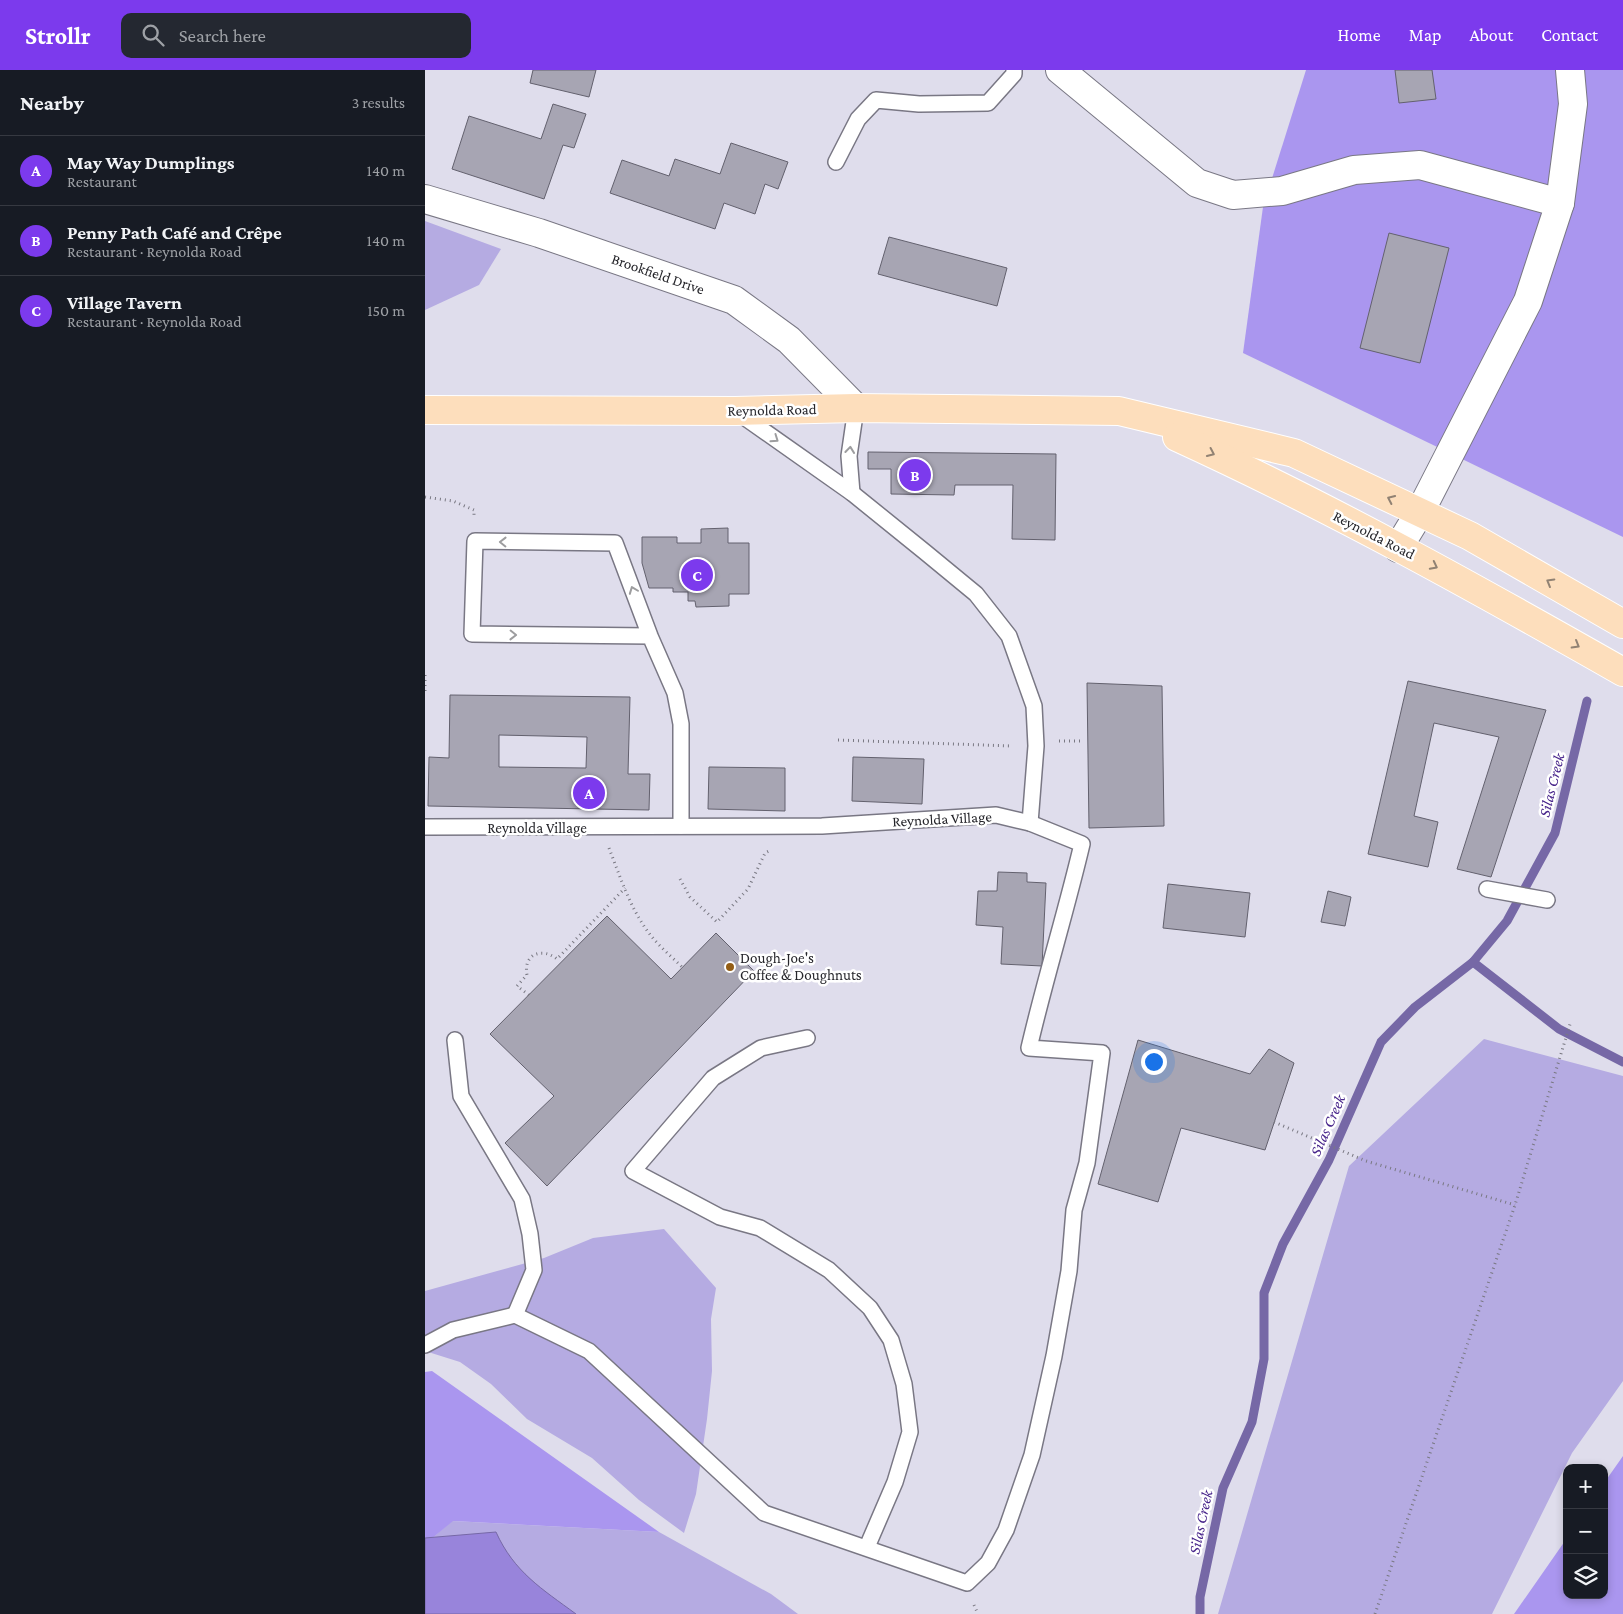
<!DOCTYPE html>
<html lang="en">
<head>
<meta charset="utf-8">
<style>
	:root { --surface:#171b24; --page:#242831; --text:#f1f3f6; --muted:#9ea1a6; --line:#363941; --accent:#7c3aed }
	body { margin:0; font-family:"Crimson Pro",serif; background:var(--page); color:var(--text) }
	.controls { position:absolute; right:15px; bottom:15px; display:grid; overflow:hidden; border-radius:10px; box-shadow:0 2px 8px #0003 }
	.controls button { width:45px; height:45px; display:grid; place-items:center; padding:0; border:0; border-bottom:1px solid var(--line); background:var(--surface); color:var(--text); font:25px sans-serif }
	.you { position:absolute; left:728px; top:991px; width:18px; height:18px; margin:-12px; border:4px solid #fff; border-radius:50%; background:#1a73e8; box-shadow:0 0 0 8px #1a73e833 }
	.badge { display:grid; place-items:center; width:32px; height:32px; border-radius:50%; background:var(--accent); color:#fff; font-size:16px; font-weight:700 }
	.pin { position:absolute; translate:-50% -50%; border:2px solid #fff; box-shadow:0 1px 5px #0006 }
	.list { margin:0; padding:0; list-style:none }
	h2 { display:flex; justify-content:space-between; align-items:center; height:65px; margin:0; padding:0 20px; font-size:21px }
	h2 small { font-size:16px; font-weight:400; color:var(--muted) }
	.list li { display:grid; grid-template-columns:32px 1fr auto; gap:15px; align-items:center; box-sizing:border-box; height:70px; padding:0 20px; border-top:1px solid var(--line) }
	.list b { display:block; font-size:19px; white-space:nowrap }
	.list p { margin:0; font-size:16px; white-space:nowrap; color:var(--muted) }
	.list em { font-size:16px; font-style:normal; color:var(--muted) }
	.icon { flex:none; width:28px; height:28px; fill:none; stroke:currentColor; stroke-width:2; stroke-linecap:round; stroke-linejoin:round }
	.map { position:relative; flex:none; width:1198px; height:1544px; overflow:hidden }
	header { display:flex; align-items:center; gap:30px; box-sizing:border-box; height:70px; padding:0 25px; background:var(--accent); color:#fff }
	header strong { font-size:24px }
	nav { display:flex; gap:28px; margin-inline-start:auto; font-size:18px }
	.search { width:350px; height:45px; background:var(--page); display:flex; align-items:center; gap:12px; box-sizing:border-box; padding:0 18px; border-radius:10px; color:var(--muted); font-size:19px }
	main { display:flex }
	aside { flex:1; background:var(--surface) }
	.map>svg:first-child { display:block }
</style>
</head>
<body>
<header>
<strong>Strollr</strong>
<div class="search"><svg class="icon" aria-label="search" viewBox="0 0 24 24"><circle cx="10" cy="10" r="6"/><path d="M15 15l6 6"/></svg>Search here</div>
<nav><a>Home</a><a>Map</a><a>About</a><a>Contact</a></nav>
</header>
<main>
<aside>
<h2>Nearby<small>3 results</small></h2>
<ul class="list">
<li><span class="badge">A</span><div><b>May Way Dumplings</b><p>Restaurant</p></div><em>140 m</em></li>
<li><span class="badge">B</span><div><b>Penny Path Café and Crêpe</b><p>Restaurant · Reynolda Road</p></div><em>140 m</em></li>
<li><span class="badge">C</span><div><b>Village Tavern</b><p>Restaurant · Reynolda Road</p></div><em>150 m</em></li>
</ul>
</aside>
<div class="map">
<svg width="1198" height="1544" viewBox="0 0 1198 1544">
	<rect width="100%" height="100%" fill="#dfddec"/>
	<!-- green -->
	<g fill="#b5abe2">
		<path d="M0 151 76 179 54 215 0 240Z"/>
		<path d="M1059 969 1198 1006V1311L1147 1383 1067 1544H793L924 1096Z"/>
		<path d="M239 1159 291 1218 286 1249 287 1301 282 1349 271 1424 259 1463 214 1430 167 1388 102 1349 66 1314 35 1292 0 1281V1221L119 1188 168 1168Z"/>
		<path d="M27 1451 234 1462 346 1524 373 1544H0V1474Z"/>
	</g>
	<!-- forest -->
	<g fill="#aa96ef">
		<path d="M881 0H1198V467L818 283 838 137Z"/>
		<path d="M7 1301 234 1462 28 1451 0 1474V1302Z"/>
		<path d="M1198 1386V1544H1089L1142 1468V1525H1179V1413Z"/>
	</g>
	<!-- water -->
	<path fill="#9884db" stroke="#7668a6" d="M71 1462C89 1502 117 1519 151 1544H0V1468Z"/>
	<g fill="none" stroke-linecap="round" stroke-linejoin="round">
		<!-- stream -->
		<g stroke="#7668a6" stroke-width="9">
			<path d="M1048 892 1134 959 1198 992"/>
			<path d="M775 1544V1527L798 1418 827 1352 839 1289V1223L858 1174 904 1090 956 972 990 937 1048 892 1082 851 1130 763 1162 631"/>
		</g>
	</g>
	<!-- building -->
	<g fill="#a7a5b3" stroke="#63616e" fill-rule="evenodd">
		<path d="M108 0H171L164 27 105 13Z"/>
		<path d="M970 0H1007L1011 29 974 33Z"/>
		<path d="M128 34 161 44 149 78 138 75 119 129 27 99 44 46 116 69Z"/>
		<path d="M306 73 363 92 353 119 340 114 330 144 299 133 290 159 185 123 197 90 244 106 250 89 295 104Z"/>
		<path d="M964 163 1024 178 995 293 935 278Z"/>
		<path d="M464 167 582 198 572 236 453 204Z"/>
		<path d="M443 382 631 384 630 470 587 469 588 415H530L529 425 466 424V399H443Z"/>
		<path d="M303 458V473H324V524H304V536L271 537 270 531H263V522H248V518H224L217 493V467H252V473H276V459Z"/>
		<path d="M983 611 1121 640 1066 807 1032 799 1074 667 1009 653 989 746 1013 752 1003 797 943 784Z"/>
		<path d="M662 613 737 616 739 756 664 758Z"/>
		<path d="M25 625 205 627 203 704H225L224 740 3 736 4 687 24 688ZM74 665 162 667 161 698 74 697Z"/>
		<path d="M428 687 499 689 497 734 427 731Z"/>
		<path d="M284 697 360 698V741L283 739Z"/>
		<path d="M573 802 602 803V812L621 813 617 896 576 894 578 857 551 855 553 821H572Z"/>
		<path d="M743 814 825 823 820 867 738 858Z"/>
		<path d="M903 821 926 827 920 856 896 852Z"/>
		<path d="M182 846 246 909 291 863 329 901 122 1116 80 1073 129 1026 65 964Z"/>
		<path d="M713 970 825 1004 844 979 869 993 840 1080 756 1058 733 1132 673 1114Z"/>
	</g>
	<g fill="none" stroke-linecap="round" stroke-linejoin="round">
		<defs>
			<g id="service">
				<path d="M411 92 433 49 451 30 494 34 563 33 589 4V0"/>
				<path d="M427 423 424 386 431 338"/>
				<path d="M225 566 47 564 50 471 190 473 225 566 250 623 256 654V756"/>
				<path d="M0 757 397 756 571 745 605 753 611 676 609 636 584 566 551 524 500 482 427 423 312 342"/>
				<path d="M1062 819 1122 830"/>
				<path d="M382 968 336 978 288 1008 208 1101 295 1147 335 1158 404 1200 445 1238 466 1270 479 1314 485 1362 470 1412 442 1477"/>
				<path d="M30 970 36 1026 97 1129 105 1164 109 1200 90 1245"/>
				<path d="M0 1275 28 1260 90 1245 164 1281 339 1443 542 1513 563 1493 581 1460 607 1385 629 1286 644 1201 649 1140 662 1093 677 983 604 978C620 909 641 842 657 774L605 753"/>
			</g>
			<g id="minor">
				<path d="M635 0 772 113 808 125 857 121 929 100 995 95 1135 133 1103 231 995 442 973 478"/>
				<path d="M0 129 114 163 309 230 364 270 431 338"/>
				<path d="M1135 133 1148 34 1145 0"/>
			</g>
			<g id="primary">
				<path d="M0 340 310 341 431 338 694 341 869 383 1045 466 1198 554"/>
				<path d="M752 367C905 437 1052 519 1198 602"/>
			</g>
		</defs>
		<!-- service casing -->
		<use href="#service" stroke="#797784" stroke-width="18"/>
		<!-- minor casing -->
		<use href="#minor" stroke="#797784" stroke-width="30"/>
		<!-- primary casing -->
		<use href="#primary" stroke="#fff" stroke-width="30"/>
		<!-- path -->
		<g stroke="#797882" stroke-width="3" stroke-dasharray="1 4" stroke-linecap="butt">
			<path d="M0 427 28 431 49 440V448"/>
			<path d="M0 605V621"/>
			<path d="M413 670 587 676"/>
			<path d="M634 671H659"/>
			<path d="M184 778C196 809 206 841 227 867 236 878 247 887 257 897"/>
			<path d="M255 809 265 827 292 852 323 819 340 783 346 780"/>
			<path d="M104 925 92 916 102 905C98 884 117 877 132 889L200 818"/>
			<path d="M849 1052 941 1091 1090 1135"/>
			<path d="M549 1535 553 1544"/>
			<path d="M950 1544 1090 1135 1146 951"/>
		</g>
		<!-- service -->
		<use href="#service" stroke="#fff" stroke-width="15"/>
		<!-- minor -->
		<use href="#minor" stroke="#fff" stroke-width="28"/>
		<!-- primary -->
		<use href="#primary" stroke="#fddebc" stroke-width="28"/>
	</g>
	<!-- one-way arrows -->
	<defs><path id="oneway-chevron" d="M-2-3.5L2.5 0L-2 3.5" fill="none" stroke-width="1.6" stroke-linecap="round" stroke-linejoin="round" transform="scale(1.25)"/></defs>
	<g stroke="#9d9d9f">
		<use href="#oneway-chevron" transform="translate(350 369) rotate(35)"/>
		<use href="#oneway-chevron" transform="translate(425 380) rotate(-84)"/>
		<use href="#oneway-chevron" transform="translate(78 472) rotate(-179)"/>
		<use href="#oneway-chevron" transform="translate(208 520) rotate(-111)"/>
		<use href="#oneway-chevron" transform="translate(88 565) rotate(1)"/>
	</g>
	<g stroke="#918273">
		<use href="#oneway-chevron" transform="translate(786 383) rotate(25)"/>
		<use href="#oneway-chevron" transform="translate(966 429) rotate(-155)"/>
		<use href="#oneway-chevron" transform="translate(1009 496) rotate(27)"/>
		<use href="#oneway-chevron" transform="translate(1125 512) rotate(-150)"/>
		<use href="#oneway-chevron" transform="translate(1151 575) rotate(30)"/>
	</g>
	<!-- markers -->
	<circle fill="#945e15" stroke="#fff" stroke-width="2" cx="305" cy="897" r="5"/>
	<g text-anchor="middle" stroke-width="5" stroke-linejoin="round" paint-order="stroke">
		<!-- street labels -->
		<g font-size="15" fill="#25252a" stroke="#fff">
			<text transform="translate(233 204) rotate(19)" y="5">Brookfield Drive</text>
			<text transform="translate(347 340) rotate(-1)" y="5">Reynolda Road</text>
			<text transform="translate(949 465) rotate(27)" y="5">Reynolda Road</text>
			<text transform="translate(517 749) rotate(-3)" y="5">Reynolda Village</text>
			<text x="112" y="763">Reynolda Village</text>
		</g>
		<!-- poi labels -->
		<g font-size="15" fill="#25252a" stroke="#fff" text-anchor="start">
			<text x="315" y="893">Dough-Joe's<tspan x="315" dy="17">Coffee &amp; Doughnuts</tspan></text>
		</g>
		<!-- water labels -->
		<g font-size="16" font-style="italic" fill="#48258b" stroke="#fff">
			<text transform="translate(1126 715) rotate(-76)" y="6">Silas Creek</text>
			<text transform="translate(902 1055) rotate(-66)" y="6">Silas Creek</text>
			<text transform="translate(775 1452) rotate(-78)" y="6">Silas Creek</text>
		</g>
	</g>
</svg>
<div class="controls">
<button>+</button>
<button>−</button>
<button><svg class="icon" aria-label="layers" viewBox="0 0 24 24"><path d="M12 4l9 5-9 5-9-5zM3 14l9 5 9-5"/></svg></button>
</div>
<div class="you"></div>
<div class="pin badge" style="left:164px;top:723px">A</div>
<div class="pin badge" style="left:490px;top:405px">B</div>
<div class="pin badge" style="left:272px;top:505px">C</div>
</div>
</main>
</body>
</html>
